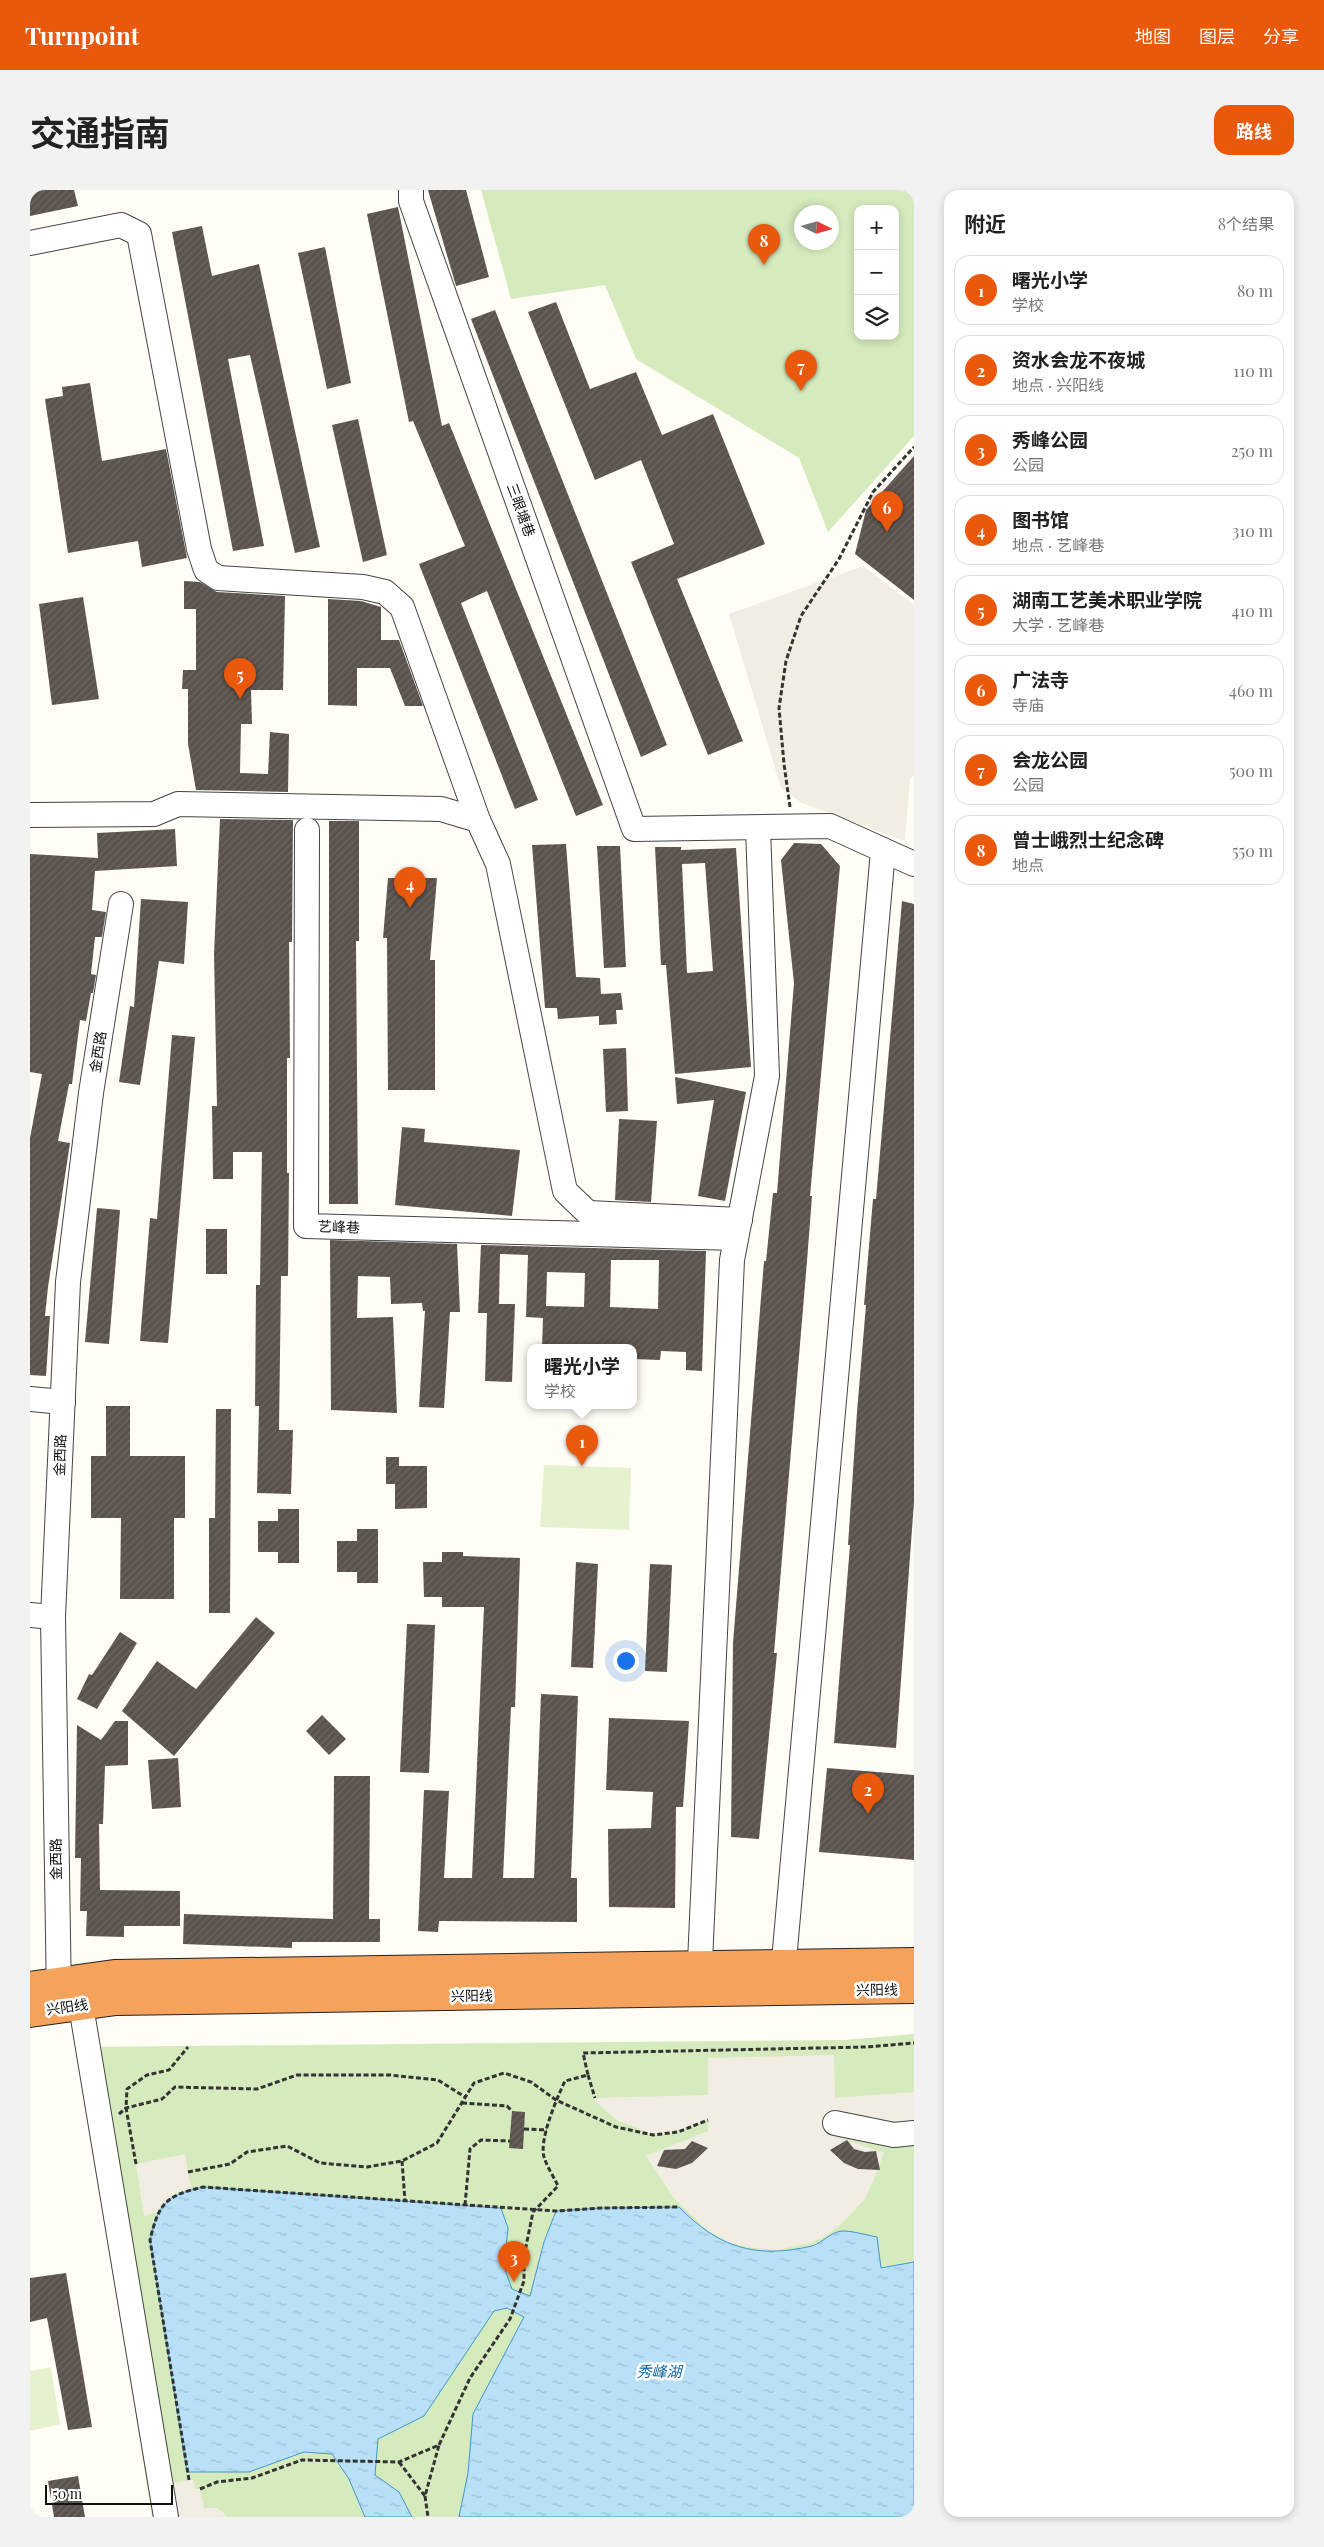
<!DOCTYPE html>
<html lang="zh">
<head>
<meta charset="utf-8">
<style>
	:root { --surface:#fff; --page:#f2f2f2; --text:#222; --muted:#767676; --line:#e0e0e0; --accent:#ea580c }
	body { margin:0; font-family:"Playfair Display","Noto Sans SC",serif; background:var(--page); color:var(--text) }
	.controls { position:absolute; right:15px; top:15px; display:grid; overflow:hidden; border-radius:10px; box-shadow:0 2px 8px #0003 }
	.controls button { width:45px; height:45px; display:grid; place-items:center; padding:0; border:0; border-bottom:1px solid var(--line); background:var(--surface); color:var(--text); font:25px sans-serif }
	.compass { position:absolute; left:764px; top:15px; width:45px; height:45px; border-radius:50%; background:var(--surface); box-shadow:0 2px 8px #0003; rotate:95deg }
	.scale { position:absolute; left:15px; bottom:12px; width:128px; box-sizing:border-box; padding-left:5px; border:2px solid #111; border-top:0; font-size:14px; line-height:18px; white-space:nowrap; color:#111; -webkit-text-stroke:4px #fff; paint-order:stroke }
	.you { position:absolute; left:595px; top:1470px; width:18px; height:18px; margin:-12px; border:4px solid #fff; border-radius:50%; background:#1a73e8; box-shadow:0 0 0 8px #1a73e833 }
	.badge { display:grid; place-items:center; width:32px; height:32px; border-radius:50%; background:var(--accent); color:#fff; font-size:16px; font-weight:700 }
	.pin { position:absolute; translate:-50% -41px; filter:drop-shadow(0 1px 2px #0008) }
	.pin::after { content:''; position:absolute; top:26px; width:18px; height:15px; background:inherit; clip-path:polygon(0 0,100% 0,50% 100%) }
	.popup { position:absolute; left:497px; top:1154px; width:110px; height:65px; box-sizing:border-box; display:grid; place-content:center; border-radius:10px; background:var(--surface); filter:drop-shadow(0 1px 4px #0005); font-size:16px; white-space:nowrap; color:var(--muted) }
	.popup b { font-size:19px; color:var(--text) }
	.popup::after { content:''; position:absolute; left:50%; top:100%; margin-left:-10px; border:10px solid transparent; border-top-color:var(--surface) }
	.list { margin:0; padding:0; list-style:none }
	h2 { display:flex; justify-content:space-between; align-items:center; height:65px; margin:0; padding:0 20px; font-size:21px }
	h2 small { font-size:16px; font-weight:400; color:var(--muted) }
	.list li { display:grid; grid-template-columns:32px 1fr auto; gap:15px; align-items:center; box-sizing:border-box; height:70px; margin:0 10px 10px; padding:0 10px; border:1px solid var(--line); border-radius:15px }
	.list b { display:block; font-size:19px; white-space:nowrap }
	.list p { margin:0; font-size:16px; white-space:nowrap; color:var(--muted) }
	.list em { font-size:16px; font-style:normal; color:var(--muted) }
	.icon { flex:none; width:28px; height:28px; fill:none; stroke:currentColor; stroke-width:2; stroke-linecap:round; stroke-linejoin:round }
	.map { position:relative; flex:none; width:884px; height:2327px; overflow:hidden; border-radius:15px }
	header { display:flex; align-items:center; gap:30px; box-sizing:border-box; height:70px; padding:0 25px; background:var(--accent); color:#fff }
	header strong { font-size:24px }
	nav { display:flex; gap:28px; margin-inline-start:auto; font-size:18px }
	.intro { display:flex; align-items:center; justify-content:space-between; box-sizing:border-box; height:120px; padding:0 30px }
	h1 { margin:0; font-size:35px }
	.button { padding:12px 22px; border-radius:15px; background:var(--accent); color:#fff; font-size:18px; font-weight:700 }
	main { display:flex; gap:30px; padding:0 30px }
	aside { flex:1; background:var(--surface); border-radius:15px; box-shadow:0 2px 8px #0003 }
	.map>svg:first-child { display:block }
</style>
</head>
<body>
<header>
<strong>Turnpoint</strong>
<nav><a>地图</a><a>图层</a><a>分享</a></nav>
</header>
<div class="intro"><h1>交通指南</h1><a class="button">路线</a></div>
<main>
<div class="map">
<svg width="884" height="2327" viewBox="0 0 884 2327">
	<defs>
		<pattern id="water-ripples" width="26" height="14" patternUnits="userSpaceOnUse" patternTransform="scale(1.25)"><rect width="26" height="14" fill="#b9e0f7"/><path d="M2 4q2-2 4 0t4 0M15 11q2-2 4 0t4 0" fill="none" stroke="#9ebfd3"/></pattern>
		<pattern id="building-hatch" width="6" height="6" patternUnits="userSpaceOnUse" patternTransform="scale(1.25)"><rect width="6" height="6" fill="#5a524d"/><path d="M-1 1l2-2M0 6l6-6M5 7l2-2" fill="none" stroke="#6d6662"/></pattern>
	</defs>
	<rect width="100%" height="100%" fill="#fffdf5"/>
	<!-- grass -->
	<g fill="#d5ebbd" fill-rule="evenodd">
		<path d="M451 0H884V246L798 342 769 268 606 169 575 95 481 109ZM828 19H865V146H828ZM772 22H802V52H772Z"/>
		<path d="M884 1844V2327H122L48 1857 814 1850Z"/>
	</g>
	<!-- pitch -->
	<g fill="#e6f2cf">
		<path d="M514 1275 601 1278 599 1340 510 1337Z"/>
		<path d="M21 2177 30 2234 0 2241V2181Z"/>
	</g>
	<!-- plaza -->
	<g fill="#f1ede2">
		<path d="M833 376 884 415V586L880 588 875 651 772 613 751 598 699 424Z"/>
		<path d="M804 1865 805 1908 884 1902V1943L805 1933V1946L854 1963 845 1987 835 2009 808 2037 792 2048 776 2054 748 2060 722 2058 697 2052 677 2040 644 2008 616 1966 678 1941V1930L648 1942 623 1945 585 1929 562 1908 678 1905V1868Z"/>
		<path d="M155 1964 161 1999 146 2003 127 2022 114 2026 106 1974Z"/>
		<path d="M163 2289 165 2299H170L174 2318H186L193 2322 196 2327H136L131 2296Z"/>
	</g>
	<!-- water -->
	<path fill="url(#water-ripples)" stroke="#3f96cf" d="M173 1997 471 2018 478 2038 474 2077 482 2099 500 2106 514 2052 526 2021 571 2018 649 2017C689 2058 726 2069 782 2056 792 2053 802 2041 813 2041 823 2041 836 2045 847 2047L851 2078 884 2072V2327H429L438 2283 443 2224 494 2127 477 2118 464 2121 394 2226 348 2249 345 2285 369 2302 382 2327H335L319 2289 302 2264 274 2262 219 2282H157L120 2050C129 2013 135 2006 173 1997Z"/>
	<!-- building -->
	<g fill="url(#building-hatch)" fill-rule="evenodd">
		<path d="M0 0H44L48 16 0 26Z"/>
		<path d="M398 0H436L459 87 426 96Z"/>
		<path d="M368 17 412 236 419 233 573 615 546 626 457 401 431 413 508 610 485 619 389 374 435 356 383 231 379 232 337 24Z"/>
		<path d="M172 36 182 86 229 74 290 357 265 363 220 165 198 169 234 356 203 361 142 42Z"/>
		<path d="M295 57 321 193 297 199 268 63Z"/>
		<path d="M526 112 560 199 606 182 632 245 683 224 735 354 647 389 713 551 678 565 601 372 644 354 611 270 565 290 498 122Z"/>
		<path d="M465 120 637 555 611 567 441 129Z"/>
		<path d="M60 193 72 271 136 259 157 368 112 377 108 351 38 363 15 209 33 206 32 197Z"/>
		<path d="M328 229 357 365 333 372 302 235Z"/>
		<path d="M884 266V410L825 364 836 320Z"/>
		<path d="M154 391 170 392 187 402 255 406 253 500H221L222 534H211L210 583 238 584 240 542 259 544 258 602 166 600 158 554V499H152L153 480H166V419H154Z"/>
		<path d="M53 407 69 509 22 515 9 414Z"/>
		<path d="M298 409 331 411 351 417V450H369L393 516H375L360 478H327V516L298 515Z"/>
		<path d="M190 629 263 630 262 752H259L260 868H257V983H259L258 1086H251L249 1240H263L261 1304 227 1303 229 1216H225L226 1095H230L232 962H203V989H183L182 916H187L184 764Z"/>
		<path d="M299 631H329V751H326L328 1014H299Z"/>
		<path d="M145 639 147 676 65 681 62 720 76 722 72 747H65L61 784 66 785 63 803H61L56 831 50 830 42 894H39L28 951 40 953 18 1097 15 1126H20L16 1186 0 1185V948L12 884 0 882V664L68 668 67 643Z"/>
		<path d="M764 653 791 654 810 676 780 1006H782L777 1071 744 1463H747L729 1649 701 1647 703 1453 734 1071H736L743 1003H747L764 793 751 670Z"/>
		<path d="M536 654 546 787 570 788 571 804 591 803 593 820H586L587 834 569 835V826L528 829 527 818H515L502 655Z"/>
		<path d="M567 656H590L596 777 574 778Z"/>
		<path d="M625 657H651V660L706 658 721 877 645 884 636 775H631ZM675 673 683 781 657 783 652 674Z"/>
		<path d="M358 688H407L400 770H405V900H358L357 748H353Z"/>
		<path d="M111 709 158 712 154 774 129 771 110 895 89 892 100 816 104 817Z"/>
		<path d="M872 711 884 714V1312L866 1558 804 1553 820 1355H818L827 1222 836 1115H834L843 1009H846Z"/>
		<path d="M142 845 165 847 138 1153 110 1151 120 1028 127 1029Z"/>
		<path d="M596 858 598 921 576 922 573 859Z"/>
		<path d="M645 887 716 902 695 1011 668 1006 684 910 647 914Z"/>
		<path d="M589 929 627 931 621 1012 585 1010Z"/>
		<path d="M372 937 395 939 394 952 490 960 482 1026 365 1015Z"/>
		<path d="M67 1018 90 1020 79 1154 55 1152Z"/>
		<rect x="176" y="1039" width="21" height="45"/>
		<path d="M300 1050 427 1054 430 1122H420L414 1218 389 1217 395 1121H393L392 1113 361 1114 360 1087 328 1086 327 1128 363 1127 367 1223 301 1220Z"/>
		<path d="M451 1055 676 1061 672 1181 656 1180V1162L631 1161 630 1170 603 1169V1157H512L513 1128 496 1127 498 1065 470 1064 469 1114H485L482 1192 455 1191 457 1123H448ZM581 1070H629L628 1119 580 1117ZM517 1082 555 1083 554 1117 516 1116Z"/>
		<path d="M76 1216H100V1266H155V1328H144V1409H90L91 1328H61V1266H76Z"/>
		<path d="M186 1219H201L200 1423H179V1328H185Z"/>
		<path d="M356 1267H369V1276H397V1318L365 1319V1294H356Z"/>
		<path d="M248 1319H269V1373H248V1362H228V1331H248Z"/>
		<path d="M327 1339H348V1393H327V1382H307V1351H327Z"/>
		<path d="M412 1362H433V1366L490 1368 485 1517H481L473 1688H504L511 1504 548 1506 541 1688H547V1732L409 1731 408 1742 388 1741 394 1600 419 1601 414 1688H442L454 1417H412V1407H394L393 1372H412Z"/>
		<path d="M546 1372 568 1374 563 1478 541 1477Z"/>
		<path d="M620 1374 642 1375 637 1482 615 1481Z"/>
		<path d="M226 1427 245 1443 144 1566 92 1521 127 1471 166 1499Z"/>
		<path d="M377 1434 405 1435 399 1583 370 1582Z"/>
		<path d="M90 1442 107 1453 67 1519 47 1509 59 1484 62 1485Z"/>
		<path d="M292 1525 316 1549 299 1565 276 1541Z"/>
		<path d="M579 1528 659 1531 653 1617H646L645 1718 579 1717 578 1639 621 1638 623 1602 576 1600Z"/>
		<path d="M85 1531H98V1575L75 1576 73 1634H69L70 1700 150 1701V1736H94V1747L56 1746 57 1721H50L51 1668H45L47 1535 71 1550Z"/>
		<path d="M148 1568 151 1617 122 1619 118 1570Z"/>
		<path d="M797 1578 884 1585V1670L789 1662Z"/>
		<path d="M304 1586H340L339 1729H350V1752H262V1758L153 1754 154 1724 303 1729Z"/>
		<path d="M482 1921 495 1922 493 1959 479 1958Z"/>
		<path d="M817 1950 824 1959 835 1962 846 1961 850 1980 828 1979 814 1973 800 1960Z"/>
		<path d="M662 1951 678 1958 662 1973 646 1979 627 1976 634 1960 655 1959Z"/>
		<path d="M36 2083 62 2237 38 2240 17 2128 0 2132V2088Z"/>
		<path d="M48 2286 55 2327H24L18 2291Z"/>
	</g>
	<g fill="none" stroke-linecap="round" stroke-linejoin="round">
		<defs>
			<g id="minor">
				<path d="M381 0V11L604 639 800 636 884 674"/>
				<path d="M0 53 91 35 109 44 169 359 176 380 188 388 333 397 355 402 372 417 448 630"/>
				<path d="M0 625 124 624 148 614 411 619 448 630 468 674 535 1001 558 1023 710 1030"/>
				<path d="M277 640 276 1036 706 1048"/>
				<path d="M0 1209 33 1212"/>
				<path d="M0 1425 23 1427"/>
				<path d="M752 1793 853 661"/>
				<path d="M669 1794 702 1070 737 886 728 638"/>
				<path d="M29 1809 23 1427 38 1092 61 903 91 714"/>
				<path d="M51 1816 136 2327"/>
				<path d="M805 1933 864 1945 884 1943"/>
			</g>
			<g id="highway">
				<path d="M0 1796 84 1784 884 1772"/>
				<path d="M0 1823 86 1811 884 1799"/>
			</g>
		</defs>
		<!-- minor casing -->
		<use href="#minor" stroke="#444" stroke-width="26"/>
		<!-- highway casing -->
		<use href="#highway" stroke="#222" stroke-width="30"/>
		<!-- path -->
		<g stroke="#333" stroke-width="3" stroke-dasharray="5 2.5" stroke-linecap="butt">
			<path d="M760 617 754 574 749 518 756 471 771 426 809 369 843 302 884 257"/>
			<path d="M558 1885 565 1908"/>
			<path d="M432 1913 477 1916 482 1921"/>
			<path d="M89 1924 96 1918 132 1909 145 1897 227 1899 267 1885H360L408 1890 435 1907"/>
			<path d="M494 1939 517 1940"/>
			<path d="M372 1971 375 2011"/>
			<path d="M106 1974 96 1918 97 1899 117 1885 139 1880 158 1857"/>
			<path d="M158 1982 200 1974 217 1962 257 1956 290 1973 337 1977 372 1971 407 1953 444 1893 474 1883 501 1892 526 1910 586 1937 623 1945 648 1942 678 1930"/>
			<path d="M435 2015 440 1959 451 1950 480 1951"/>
			<path d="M369 2272 395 2306 409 2255"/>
			<path d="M159 2290 120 2050C129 2013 135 2006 173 1997L526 2021 571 2018 649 2017"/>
			<path d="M170 2299 187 2292 222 2288 272 2270 369 2272 409 2255 440 2188 480 2129 494 2091V2066L503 2022 528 1996C524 1987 517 1977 514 1967 509 1949 527 1908 535 1891L558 1885 553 1863 836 1857 884 1853"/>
			<path d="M395 2306 398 2327"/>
		</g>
		<!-- minor -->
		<use href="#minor" stroke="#fff" stroke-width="24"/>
		<!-- highway -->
		<use href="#highway" stroke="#f5a25d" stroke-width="28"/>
	</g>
	<g text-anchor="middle" stroke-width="5" stroke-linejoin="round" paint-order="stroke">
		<!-- street labels -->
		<g font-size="14" fill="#111" stroke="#fff">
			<text transform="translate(491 320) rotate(70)" y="5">三眼塘巷</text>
			<text transform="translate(68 862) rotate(-81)" y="5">金西路</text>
			<text transform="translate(309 1037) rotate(2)" y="5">艺峰巷</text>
			<text transform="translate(30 1265) rotate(-88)" y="5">金西路</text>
			<text transform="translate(26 1669) rotate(-91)" y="5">金西路</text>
			<text transform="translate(847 1800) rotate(-1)" y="5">兴阳线</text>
			<text transform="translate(442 1806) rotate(-1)" y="5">兴阳线</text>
			<text transform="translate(37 1817) rotate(-8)" y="5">兴阳线</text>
		</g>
		<!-- water labels -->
		<g font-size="15" font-style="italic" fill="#1768a6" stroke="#fff">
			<text x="629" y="2187">秀峰湖</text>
		</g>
	</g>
</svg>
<div class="controls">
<button>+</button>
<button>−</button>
<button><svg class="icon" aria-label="layers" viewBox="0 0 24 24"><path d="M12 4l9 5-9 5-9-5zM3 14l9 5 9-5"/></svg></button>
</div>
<svg class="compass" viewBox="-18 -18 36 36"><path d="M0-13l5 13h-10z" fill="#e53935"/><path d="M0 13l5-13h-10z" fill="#767676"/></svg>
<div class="scale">50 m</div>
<div class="you"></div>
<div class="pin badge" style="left:552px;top:1276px">1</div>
<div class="popup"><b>曙光小学</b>学校</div>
<div class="pin badge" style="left:838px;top:1624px">2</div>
<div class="pin badge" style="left:484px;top:2092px">3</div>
<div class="pin badge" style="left:380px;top:718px">4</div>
<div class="pin badge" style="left:210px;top:509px">5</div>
<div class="pin badge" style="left:857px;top:342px">6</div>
<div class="pin badge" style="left:771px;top:201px">7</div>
<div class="pin badge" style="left:734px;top:75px">8</div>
</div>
<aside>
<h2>附近<small>8个结果</small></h2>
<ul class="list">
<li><span class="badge">1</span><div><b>曙光小学</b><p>学校</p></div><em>80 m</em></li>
<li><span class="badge">2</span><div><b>资水会龙不夜城</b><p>地点 · 兴阳线</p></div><em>110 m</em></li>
<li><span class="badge">3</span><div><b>秀峰公园</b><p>公园</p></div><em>250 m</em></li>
<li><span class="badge">4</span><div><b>图书馆</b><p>地点 · 艺峰巷</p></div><em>310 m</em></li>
<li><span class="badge">5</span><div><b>湖南工艺美术职业学院</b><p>大学 · 艺峰巷</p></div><em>410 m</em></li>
<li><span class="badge">6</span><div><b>广法寺</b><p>寺庙</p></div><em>460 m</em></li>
<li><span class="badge">7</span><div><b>会龙公园</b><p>公园</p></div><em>500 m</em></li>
<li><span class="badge">8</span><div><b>曾士峨烈士纪念碑</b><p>地点</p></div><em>550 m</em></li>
</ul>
</aside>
</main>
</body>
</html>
